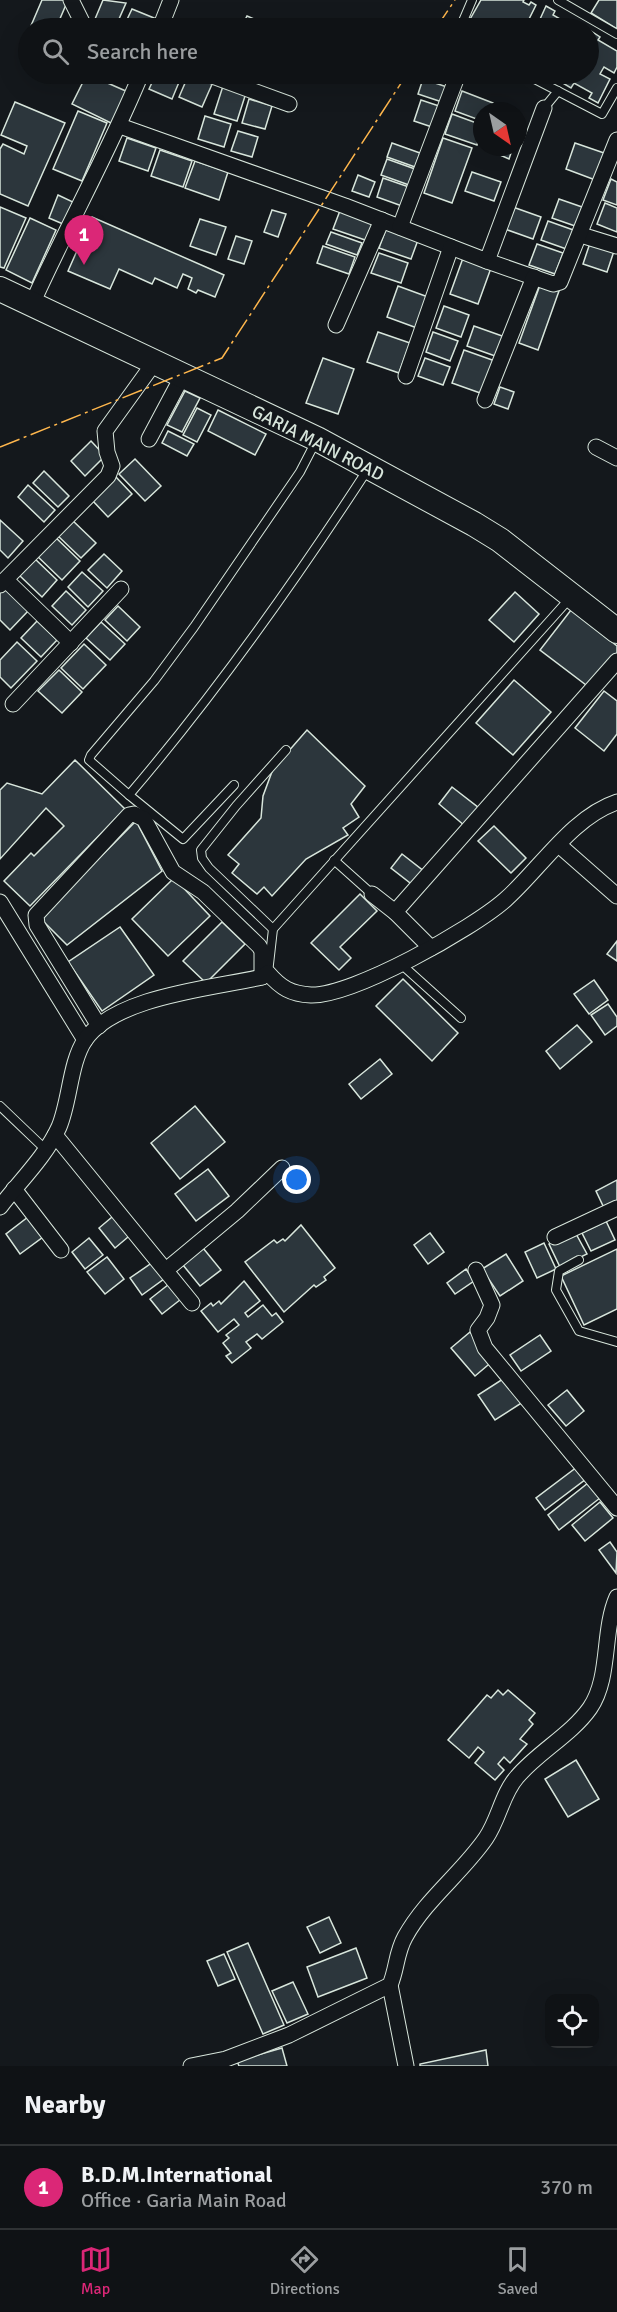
<!DOCTYPE html>
<html lang="en">
<head>
<meta charset="utf-8">
<style>
	:root { --surface:#0f1215; --page:#181b1e; --text:#f1f3f6; --muted:#9b9ea0; --line:#2f3234; --accent:#db2777 }
	body { margin:0; font-family:Signika,sans-serif; background:var(--page); color:var(--text) }
	.controls { position:absolute; right:18px; bottom:18px; display:grid; overflow:hidden; border-radius:12px; box-shadow:0 6px 24px #0002 }
	.controls button { width:54px; height:54px; display:grid; place-items:center; padding:0; border:0; border-bottom:2px solid var(--line); background:var(--surface); color:var(--text); font:30px sans-serif }
	.compass { position:absolute; left:473px; top:102px; width:54px; height:54px; border-radius:50%; background:var(--surface); box-shadow:0 6px 24px #0002; rotate:146deg }
	.you { position:absolute; left:297px; top:1180px; width:21px; height:21px; margin:-15px; border:4px solid #fff; border-radius:50%; background:#1a73e8; box-shadow:0 0 0 9px #1a73e833 }
	.badge { display:grid; place-items:center; width:39px; height:39px; border-radius:50%; background:var(--accent); color:#fff; font-size:20px; font-weight:700 }
	.pin { position:absolute; translate:-50% -50px; filter:drop-shadow(0 2px 3px #0008) }
	.pin::after { content:''; position:absolute; top:32px; width:21px; height:18px; background:inherit; clip-path:polygon(0 0,100% 0,50% 100%) }
	.list { margin:0; padding:0; list-style:none }
	h2 { display:flex; justify-content:space-between; align-items:center; height:78px; margin:0; padding:0 24px; font-size:26px }
	h2 small { font-size:20px; font-weight:400; color:var(--muted) }
	.list li { display:grid; grid-template-columns:39px 1fr auto; gap:18px; align-items:center; box-sizing:border-box; height:84px; padding:0 24px; border-top:2px solid var(--line) }
	.list b { display:block; font-size:22px; white-space:nowrap }
	.list p { margin:0; font-size:20px; white-space:nowrap; color:var(--muted) }
	.list em { font-size:20px; font-style:normal; color:var(--muted) }
	.icon { flex:none; width:33px; height:33px; fill:none; stroke:currentColor; stroke-width:2; stroke-linecap:round; stroke-linejoin:round }
	.map { position:relative; flex:none; width:617px; height:2066px; overflow:hidden }
	.search { position:absolute; background:var(--surface); box-shadow:0 6px 24px #0002; left:18px; right:18px; top:18px; height:66px; display:flex; align-items:center; gap:15px; box-sizing:border-box; padding:0 21px; border-radius:33px; color:var(--muted); font-size:22px }
	.sheet { height:162px; background:var(--surface) }
	nav { display:flex; justify-content:space-around; align-items:center; box-sizing:border-box; height:84px; border-top:2px solid var(--line); background:var(--surface); font-size:16px; color:var(--muted) }
	nav a { display:grid; justify-items:center; gap:3px }
	nav .on { color:var(--accent) }
	.map>svg:first-child { display:block }
</style>
</head>
<body>
<div class="map">
<svg width="617" height="2066" viewBox="0 0 617 2066">
	<rect width="100%" height="100%" fill="#14181c"/>
	<!-- building -->
	<g fill="#2c363c" stroke="#d8e6dc" stroke-width="1.5">
		<path d="M42 0H68L56 28H30Z"/>
		<path d="M103 0 126 3 115 28 95 19Z"/>
		<path d="M481 0H524L523 2 529 5 531 2 536 5 526 25 521 23 518 28H465Z"/>
		<path d="M599 0H617V29L591 13Z"/>
		<path d="M546 6 555 11 553 15 572 26 575 22 584 28H536Z"/>
		<path d="M132 9 154 18 149 28H123Z"/>
		<path d="M247 16 271 26 270 28H241Z"/>
		<path d="M176 20 196 28H173Z"/>
		<path d="M591 31 600 37 598 40 617 51V67L614 73 604 67 600 74 610 79 598 103 589 98 592 93 574 83 571 88 561 82 566 74H588Z"/>
		<path d="M87 74 128 92 113 124 72 104Z"/>
		<path d="M156 74 182 75 172 99 149 89Z"/>
		<path d="M189 74 213 82 202 107 179 97Z"/>
		<path d="M423 79 447 87 442 102 418 94Z"/>
		<path d="M223 86 246 93 237 121 214 114Z"/>
		<path d="M462 91 493 103 490 111H482V121L455 111Z"/>
		<path d="M249 99 272 106 265 129 242 123Z"/>
		<path d="M421 100 439 106 432 127 414 121Z"/>
		<path d="M15 102 65 123 28 206 0 194V149L3 144 24 154 27 146 1 135Z"/>
		<path d="M78 111 107 123 82 181 53 169Z"/>
		<path d="M452 114 482 125 477 145 445 134Z"/>
		<path d="M205 116 231 124 224 147 198 139Z"/>
		<path d="M238 131 258 137 252 157 231 151Z"/>
		<path d="M127 138 156 148 148 171 119 161Z"/>
		<path d="M443 138 472 148 452 203 424 193Z"/>
		<path d="M392 143 420 153 415 167 387 157Z"/>
		<path d="M575 143 607 154 598 181 566 169Z"/>
		<path d="M482 147H513L509 159Z"/>
		<path d="M160 150 192 161 183 187 151 176Z"/>
		<path d="M387 159 415 169 409 185 381 175Z"/>
		<path d="M195 161 228 172 219 200 185 188Z"/>
		<path d="M472 172 501 182 494 201 465 191Z"/>
		<path d="M358 175 375 182 369 197 352 191Z"/>
		<path d="M383 178 409 187 402 206 377 197Z"/>
		<path d="M611 179 617 182V205L603 200Z"/>
		<path d="M58 195 73 202 63 224 49 218Z"/>
		<path d="M559 199 585 208 578 227 552 218Z"/>
		<path d="M605 203 617 208V232L597 224Z"/>
		<path d="M510 206 541 217 533 239 502 228Z"/>
		<path d="M0 207 26 218 4 268 0 267Z"/>
		<path d="M341 208 375 221 368 241 333 229Z"/>
		<path d="M272 210 286 214 278 237 264 232Z"/>
		<path d="M92 217 224 275 215 297 198 290 196 293 188 289 192 278 183 274 177 288 155 278 152 284 119 269 110 289 68 271Z"/>
		<path d="M30 218 56 230 32 283 6 270Z"/>
		<path d="M200 219 226 227 216 255 190 246Z"/>
		<path d="M548 221 579 232 572 251 541 240Z"/>
		<path d="M386 229 418 240 411 259 379 248Z"/>
		<path d="M331 232 362 243 357 255 326 244Z"/>
		<path d="M236 236 252 241 244 264 228 259Z"/>
		<path d="M591 240 615 248 607 272 583 264Z"/>
		<path d="M537 244 563 253 555 274 529 265Z"/>
		<path d="M323 246 355 257 349 274 317 263Z"/>
		<path d="M379 253 408 263 401 283 371 273Z"/>
		<path d="M463 258 491 268 478 304 450 294Z"/>
		<path d="M540 285 559 291 538 350 519 343Z"/>
		<path d="M398 286 428 297 417 328 387 317Z"/>
		<path d="M444 306 469 315 461 337 436 328Z"/>
		<path d="M474 326 505 337 498 357 467 346Z"/>
		<path d="M378 332 410 343 399 373 367 362Z"/>
		<path d="M433 332 458 341 450 361 426 352Z"/>
		<path d="M464 350 495 361 483 394 452 383Z"/>
		<path d="M323 358 354 369 338 414 306 403Z"/>
		<path d="M425 358 450 367 443 385 418 376Z"/>
		<path d="M500 387 514 392 508 409 494 404Z"/>
		<path d="M185 391 200 398 182 432 167 425Z"/>
		<path d="M197 408 211 415 197 442 183 435Z"/>
		<path d="M218 410 266 434 255 455 208 431Z"/>
		<path d="M168 431 194 444 187 456 162 443Z"/>
		<path d="M91 441 105 456 85 476 71 461Z"/>
		<path d="M135 459 161 486 145 501 119 474Z"/>
		<path d="M44 471 69 496 58 507 33 483Z"/>
		<path d="M116 477 132 494 108 517 92 500Z"/>
		<path d="M28 485 55 510 44 522 18 497Z"/>
		<path d="M71 519 96 543 81 558 57 535Z"/>
		<path d="M0 520 23 541 8 558 0 550Z"/>
		<path d="M52 534 80 561 62 580 34 553Z"/>
		<path d="M104 554 122 571 107 588 88 570Z"/>
		<path d="M34 558 57 580 42 597 19 575Z"/>
		<path d="M82 572 103 591 88 607 68 587Z"/>
		<path d="M5 587 29 610 10 630 0 620V591Z"/>
		<path d="M66 591 86 610 72 625 52 606Z"/>
		<path d="M515 592 539 614 514 642 489 620Z"/>
		<path d="M118 606 140 627 127 641 105 620Z"/>
		<path d="M571 610 617 646V653L590 688 540 650Z"/>
		<path d="M37 621 57 640 41 657 21 638Z"/>
		<path d="M101 622 125 644 110 660 86 638Z"/>
		<path d="M17 642 37 661 11 688 0 677V660Z"/>
		<path d="M84 644 106 665 83 689 61 668Z"/>
		<path d="M59 670 82 692 62 713 38 691Z"/>
		<path d="M514 680 551 712 513 755 476 723Z"/>
		<path d="M604 691 617 701V734L604 751 575 728Z"/>
		<path d="M307 730 365 786 351 804 359 817 343 828 348 835 306 859 272 896 264 887 257 894 232 873 239 864 228 855 261 818 263 796 273 769Z"/>
		<path d="M75 760 125 809 30 906 4 881 31 853 34 856 64 826 46 808 0 859V790L7 783 42 794Z"/>
		<path d="M452 787 479 808 465 826 439 804Z"/>
		<path d="M136 821 162 871 67 945 40 918Z"/>
		<path d="M494 826 526 858 511 873 478 841Z"/>
		<path d="M402 854 425 872 414 886 391 868Z"/>
		<path d="M174 878 210 916 168 956 132 919Z"/>
		<path d="M360 894 377 911 340 947 351 958 339 970 311 943Z"/>
		<path d="M222 922 245 944 206 983 183 961Z"/>
		<path d="M120 927 154 975 102 1011 68 962Z"/>
		<path d="M617 941V961L607 954Z"/>
		<path d="M403 979 458 1033 432 1061 376 1006Z"/>
		<path d="M594 980 608 1000 589 1014 574 994Z"/>
		<path d="M608 1004 617 1017V1026L605 1035 591 1015Z"/>
		<path d="M577 1025 592 1042 560 1069 546 1051Z"/>
		<path d="M380 1059 392 1074 361 1099 349 1084Z"/>
		<path d="M195 1106 225 1142 180 1179 151 1143Z"/>
		<path d="M208 1169 229 1196 196 1221 175 1194Z"/>
		<path d="M617 1180V1204L605 1210 596 1191Z"/>
		<path d="M118 1212 134 1232 115 1248 99 1228Z"/>
		<path d="M28 1217 43 1237 20 1254 6 1234Z"/>
		<path d="M606 1221 615 1240 591 1251 582 1233Z"/>
		<path d="M301 1225 335 1268 324 1277 326 1280 316 1287 314 1285 284 1312 245 1262 274 1240 277 1243 283 1239 285 1241Z"/>
		<path d="M575 1232 587 1254 560 1267 549 1244Z"/>
		<path d="M430 1233 444 1252 428 1264 414 1245Z"/>
		<path d="M89 1238 103 1255 85 1269 72 1252Z"/>
		<path d="M544 1243 556 1269 537 1278 525 1252Z"/>
		<path d="M203 1248 221 1270 200 1286 183 1265Z"/>
		<path d="M617 1249V1309L584 1325 561 1276Z"/>
		<path d="M506 1254 523 1281 500 1296 482 1269Z"/>
		<path d="M107 1257 124 1279 105 1294 87 1272Z"/>
		<path d="M156 1260 168 1276 142 1295 130 1278Z"/>
		<path d="M466 1269 474 1281 455 1294 447 1283Z"/>
		<path d="M173 1281 185 1296 162 1314 150 1299Z"/>
		<path d="M244 1281 260 1301 245 1313 248 1317 263 1305 272 1316 276 1313 283 1322 262 1339 257 1334 246 1342 251 1348 232 1363 226 1356 231 1353 223 1343 229 1338 226 1335 239 1325 234 1319 218 1332 201 1311 211 1303 213 1306 219 1301 221 1304Z"/>
		<path d="M470 1332 494 1360 475 1376 451 1348Z"/>
		<path d="M540 1335 551 1351 521 1371 510 1355Z"/>
		<path d="M506 1377 523 1402 495 1420 478 1395Z"/>
		<path d="M567 1390 584 1411 566 1426 548 1405Z"/>
		<path d="M577 1467 586 1479 545 1510 536 1498Z"/>
		<path d="M588 1483 600 1498 559 1530 548 1515Z"/>
		<path d="M600 1502 613 1518 585 1541 572 1525Z"/>
		<path d="M610 1542 617 1552 616 1573 599 1550Z"/>
		<path d="M498 1690 503 1695 508 1690 535 1713 529 1720 533 1724 520 1739 527 1744 510 1763 504 1757 498 1764 504 1770 495 1780 475 1763 484 1752 478 1747 469 1758 448 1740 487 1695 491 1698Z"/>
		<path d="M576 1760 599 1799 568 1817 545 1779Z"/>
		<path d="M329 1917 341 1943 320 1953 307 1927Z"/>
		<path d="M248 1943 284 2025 263 2034 227 1952Z"/>
		<path d="M356 1948 367 1978 318 1997 307 1967Z"/>
		<path d="M224 1954 235 1979 218 1986 207 1961Z"/>
		<path d="M293 1982 308 2014 287 2023 272 1991Z"/>
		<path d="M282 2048 287 2066H239L237 2061Z"/>
		<path d="M486 2050 488 2066H420V2064Z"/>
	</g>
	<g fill="none" stroke-linecap="round" stroke-linejoin="round">
		<defs>
			<g id="service">
				<path d="M558 0 617 34"/>
				<path d="M460 28 472 0"/>
				<path d="M525 74 602 114 617 88"/>
				<path d="M544 108 558 91"/>
				<path d="M315 443 300 472 194 627 154 681 91 755 89 760 129 795C217 692 294 583 368 469"/>
				<path d="M129 795 183 839 234 785"/>
				<path d="M334 860 372 894"/>
				<path d="M273 929 209 868 202 858 201 850 236 806 286 750"/>
				<path d="M401 964 461 1018"/>
				<path d="M268 973 273 929 571 597"/>
				<path d="M0 1106 45 1149"/>
				<path d="M579 1260 559 1271 556 1290 579 1331 617 1342"/>
			</g>
			<g id="minor">
				<path d="M71 0 85 28"/>
				<path d="M160 28 171 0"/>
				<path d="M207 74 289 104"/>
				<path d="M120 126 345 206 487 261 544 108"/>
				<path d="M400 227 458 74"/>
				<path d="M581 235 617 246"/>
				<path d="M487 261 553 284 560 282 617 140"/>
				<path d="M32 304C67 226 109 152 141 74"/>
				<path d="M336 325 382 220"/>
				<path d="M406 376 451 247"/>
				<path d="M485 400 534 277"/>
				<path d="M149 439 182 377"/>
				<path d="M596 447 617 458"/>
				<path d="M6 580 71 643"/>
				<path d="M0 585 108 476 112 466 107 452 105 431 154 363"/>
				<path d="M13 704 121 589"/>
				<path d="M560 846 617 896"/>
				<path d="M372 894 395 912"/>
				<path d="M0 902 85 1040"/>
				<path d="M431 948 395 912 617 661"/>
				<path d="M99 1026 37 925 36 915 129 815 134 814 144 819 173 872 203 892 259 946 262 951V977"/>
				<path d="M55 1135 192 1303"/>
				<path d="M14 1189 61 1250"/>
				<path d="M0 1207C19 1182 46 1156 59 1127 70 1101 70 1062 85 1040 115 996 214 988 262 977L268 973C281 988 291 994 311 995 353 996 472 929 505 900 540 869 572 817 617 802"/>
				<path d="M555 1237 617 1208"/>
				<path d="M166 1270 237 1211 282 1168"/>
				<path d="M476 1270 492 1305 487 1318 478 1330 485 1348 617 1508"/>
				<path d="M390 1985 406 2066"/>
				<path d="M191 2066 226 2059 289 2035 390 1985C397 1969 396 1953 405 1937 426 1899 462 1873 486 1838 499 1819 502 1794 517 1777 538 1752 571 1735 590 1708 611 1677 602 1631 617 1597"/>
			</g>
			<path id="primary" d="M0 289 317 439 474 524 500 540 617 631"/>
		</defs>
		<!-- service casing -->
		<use href="#service" stroke="#d8e6dc" stroke-width="10"/>
		<!-- minor casing -->
		<use href="#minor" stroke="#d8e6dc" stroke-width="17"/>
		<!-- primary casing -->
		<use href="#primary" stroke="#d8e6dc" stroke-width="26"/>
		<!-- service -->
		<use href="#service" stroke="#14181c" stroke-width="8"/>
		<!-- minor -->
		<use href="#minor" stroke="#14181c" stroke-width="15"/>
		<!-- primary -->
		<use href="#primary" stroke="#14181c" stroke-width="24"/>
		<!-- power -->
		<g stroke="#ffb74d" stroke-width="1.5" stroke-dasharray="21 4.5 3 4.5" stroke-linecap="butt">
			<path d="M436 28 455 0"/>
			<path d="M0 447 222 358 407 74"/>
		</g>
	</g>
	<g text-anchor="middle" stroke-width="4.5" stroke-linejoin="round" paint-order="stroke">
		<!-- street labels -->
		<g font-size="18" fill="#d8e6dc" stroke="#14181c">
			<text transform="translate(318 443) rotate(27)" y="6">GARIA MAIN ROAD</text>
		</g>
	</g>
</svg>
<div class="controls">
<button><svg class="icon" aria-label="locate" viewBox="0 0 24 24"><circle cx="12" cy="12" r="6"/><path d="M12 2v4M12 18v4M2 12h4M18 12h4"/></svg></button>
</div>
<svg class="compass" viewBox="-18 -18 36 36"><path d="M0-13l5 13h-10z" fill="#e53935"/><path d="M0 13l5-13h-10z" fill="#9b9ea0"/></svg>
<div class="you"></div>
<div class="pin badge" style="left:84px;top:265px">1</div>
<div class="search"><svg class="icon" aria-label="search" viewBox="0 0 24 24"><circle cx="10" cy="10" r="6"/><path d="M15 15l6 6"/></svg>Search here</div>
</div>
<section class="sheet">
<h2>Nearby<small></small></h2>
<ul class="list">
<li><span class="badge">1</span><div><b>B.D.M.International</b><p>Office · Garia Main Road</p></div><em>370 m</em></li>
</ul>
</section>
<nav>
<a class="on"><svg class="icon" aria-label="map" viewBox="0 0 24 24"><path d="M3 6l6-2 6 2 6-2v14l-6 2-6-2-6 2zM9 4v14M15 6v14"/></svg>Map</a>
<a><svg class="icon" aria-label="directions" viewBox="0 0 24 24"><path d="M12 3l9 9-9 9-9-9zM9 14v-3h6M13 9l2 2-2 2"/></svg>Directions</a>
<a><svg class="icon" aria-label="saved" viewBox="0 0 24 24"><path d="M7 4h10v16l-5-4-5 4z"/></svg>Saved</a>
</nav>
</body>
</html>
